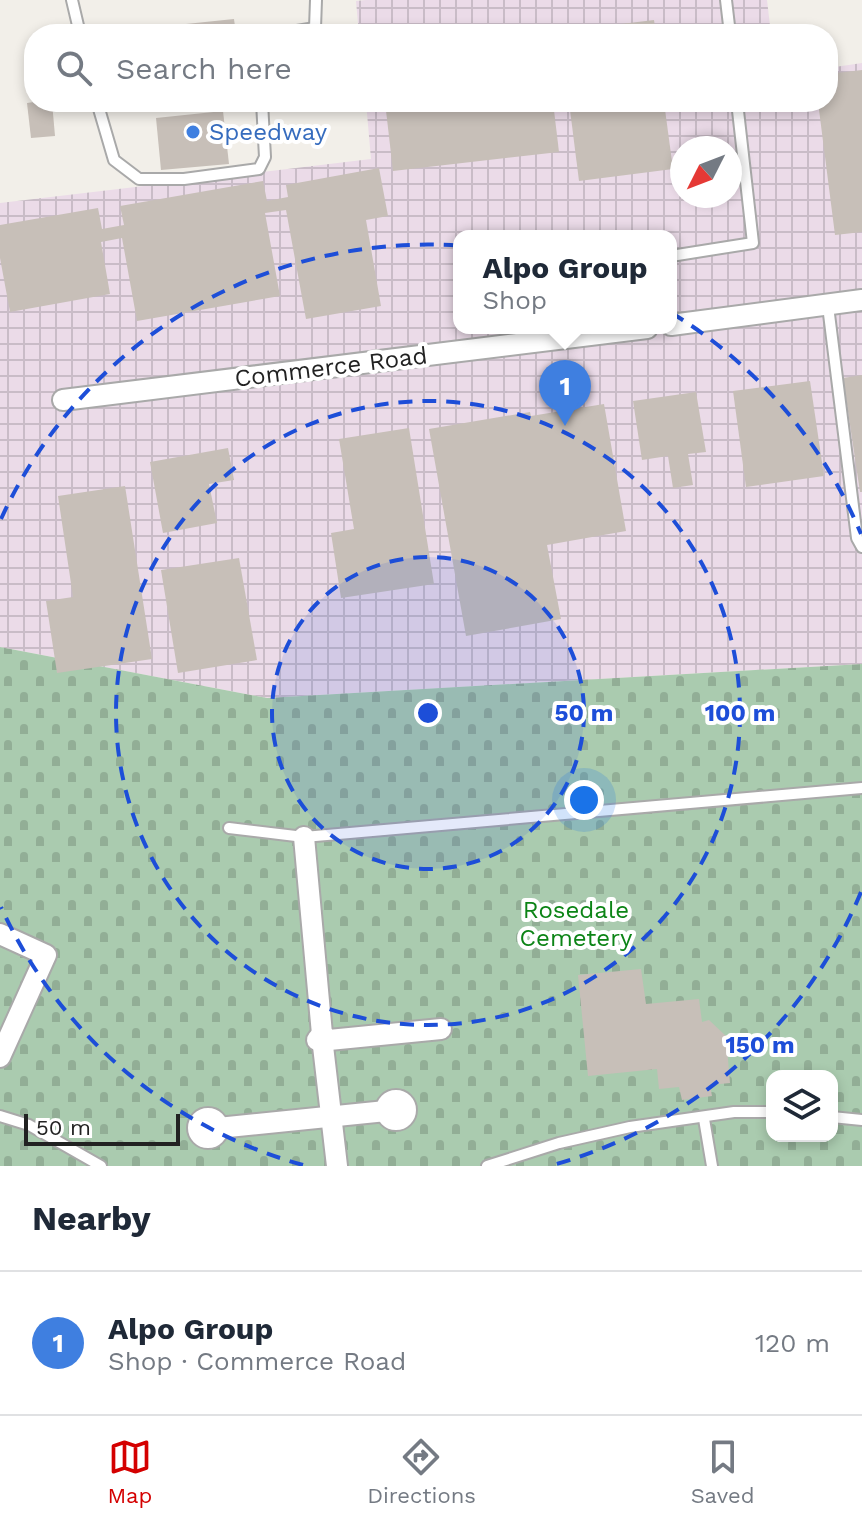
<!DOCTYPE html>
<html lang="en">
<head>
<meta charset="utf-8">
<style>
	:root { --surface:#fff; --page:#f6f6f7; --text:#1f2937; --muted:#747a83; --line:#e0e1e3; --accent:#d40000 }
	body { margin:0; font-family:"Work Sans",sans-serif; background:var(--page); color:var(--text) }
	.controls { position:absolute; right:24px; bottom:24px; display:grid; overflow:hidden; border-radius:16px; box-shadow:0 4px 12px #0003 }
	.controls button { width:72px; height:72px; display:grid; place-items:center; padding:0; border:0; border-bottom:2px solid var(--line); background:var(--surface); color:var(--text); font:40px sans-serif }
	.compass { position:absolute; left:670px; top:136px; width:72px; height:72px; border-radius:50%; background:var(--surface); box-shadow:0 4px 12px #0003; rotate:228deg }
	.scale { position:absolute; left:24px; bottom:20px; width:156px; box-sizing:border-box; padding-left:8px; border:4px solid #222; border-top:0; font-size:22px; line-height:28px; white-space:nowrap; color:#222; -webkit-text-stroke:6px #fff; paint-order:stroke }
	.you { position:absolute; left:584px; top:800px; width:28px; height:28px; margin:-20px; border:6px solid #fff; border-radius:50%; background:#1a73e8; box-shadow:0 0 0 12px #1a73e833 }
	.badge { display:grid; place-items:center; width:52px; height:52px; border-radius:50%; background:var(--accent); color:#fff; font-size:26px; font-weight:700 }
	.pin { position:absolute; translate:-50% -66px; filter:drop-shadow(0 2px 4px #0008) }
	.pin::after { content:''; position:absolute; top:42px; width:28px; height:24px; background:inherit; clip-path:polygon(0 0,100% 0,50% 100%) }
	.popup { position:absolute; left:453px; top:230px; width:224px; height:104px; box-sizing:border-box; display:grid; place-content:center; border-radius:16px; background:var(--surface); filter:drop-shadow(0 2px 6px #0005); font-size:26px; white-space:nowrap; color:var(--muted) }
	.popup b { font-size:30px; color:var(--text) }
	.popup::after { content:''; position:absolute; left:50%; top:100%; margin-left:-16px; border:16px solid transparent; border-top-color:var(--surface) }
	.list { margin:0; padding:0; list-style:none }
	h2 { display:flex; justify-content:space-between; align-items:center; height:104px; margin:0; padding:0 32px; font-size:34px }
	h2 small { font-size:26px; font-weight:400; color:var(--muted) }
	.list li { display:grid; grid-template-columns:52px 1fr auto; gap:24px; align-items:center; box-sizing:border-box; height:144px; padding:0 32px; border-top:2px solid var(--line) }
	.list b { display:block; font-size:30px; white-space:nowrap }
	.list p { margin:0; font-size:26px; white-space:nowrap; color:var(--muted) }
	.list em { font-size:26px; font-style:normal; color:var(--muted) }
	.icon { flex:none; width:44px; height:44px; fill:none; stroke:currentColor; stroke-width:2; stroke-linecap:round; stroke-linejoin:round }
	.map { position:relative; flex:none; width:862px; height:1166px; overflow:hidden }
	.search { position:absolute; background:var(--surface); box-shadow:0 4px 12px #0003; left:24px; right:24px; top:24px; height:88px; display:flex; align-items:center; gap:20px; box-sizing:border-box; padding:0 28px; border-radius:32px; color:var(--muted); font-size:30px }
	.sheet { height:248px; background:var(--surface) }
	nav { display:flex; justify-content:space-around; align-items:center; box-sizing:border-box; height:112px; border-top:2px solid var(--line); background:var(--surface); font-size:22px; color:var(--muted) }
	nav a { display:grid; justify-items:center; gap:4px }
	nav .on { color:var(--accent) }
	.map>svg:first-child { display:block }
</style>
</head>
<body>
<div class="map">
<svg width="862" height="1166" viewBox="0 0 862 1166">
	<defs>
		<pattern id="industrial-grid" width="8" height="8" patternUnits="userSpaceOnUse" patternTransform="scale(2)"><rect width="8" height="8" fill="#ebdbe8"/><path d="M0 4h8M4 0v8" fill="none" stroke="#c9bcc7"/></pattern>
		<pattern id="cemetery-stones" width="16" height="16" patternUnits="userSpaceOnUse" patternTransform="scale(2)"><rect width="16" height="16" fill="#aacbaf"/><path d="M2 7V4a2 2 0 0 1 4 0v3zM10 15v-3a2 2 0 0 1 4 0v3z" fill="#92ae96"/></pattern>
	</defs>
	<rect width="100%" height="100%" fill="#f2efe9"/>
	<!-- industrial -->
	<g fill="url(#industrial-grid)" fill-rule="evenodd">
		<path d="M366 0H767L771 34H359L356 1Z"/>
		<path d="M862 63V664L267 698 0 647V203L371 159 366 102H828V68ZM682 148H730V196H682ZM459 236H671V328H459Z"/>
	</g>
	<!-- cemetery -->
	<path fill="url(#cemetery-stones)" fill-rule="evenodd" d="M0 647 267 698 862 664V1166H0ZM772 1076H832V1136H772Z"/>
	<!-- building -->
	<g fill="#c7bfb8">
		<path d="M234 19 236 34H109V32Z"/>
		<path d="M654 20 656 34H555V32Z"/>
		<path d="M862 70V232L835 235 818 102H828V74Z"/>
		<path d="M34 102H52L55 136 31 138 27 103Z"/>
		<path d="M385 102H553L559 152 393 171Z"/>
		<path d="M569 102H664L673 169 579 181Z"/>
		<path d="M223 111 229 164 161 170 156 118Z"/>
		<path d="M379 168 388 216 366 220 381 306 306 319 286 210 265 213 280 296 137 321 122 238 101 242 110 294 10 312 0 258V225L98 208 102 229 124 225 120 206 263 181 267 201 288 197 286 185Z"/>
		<path d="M862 375V492H860L843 378Z"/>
		<path d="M810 381 824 476 746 487 733 391Z"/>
		<path d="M696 392 706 452 688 454 693 485 673 488 668 456 642 460 633 401Z"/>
		<path d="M604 404 626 531 547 545 561 619 466 636 429 429 530 412 531 416Z"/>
		<path d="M409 428 434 584 341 598 331 533 354 529 339 439Z"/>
		<path d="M228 448 234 480 209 484 217 523 163 533 150 462Z"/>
		<path d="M125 486 152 659 57 673 46 601 73 597 58 496Z"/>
		<path d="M239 558 257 660 178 673 161 570Z"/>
		<path d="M641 969 646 1004 699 999 702 1022 709 1020 726 1036 730 1083 710 1085 712 1096 682 1100 679 1087 659 1089 657 1069 588 1076 578 975Z"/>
	</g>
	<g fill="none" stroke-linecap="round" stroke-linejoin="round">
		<defs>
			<g id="lane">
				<path d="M72 0 80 34"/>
				<path d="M726 0 730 34"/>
				<path d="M279 34 315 28 316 0"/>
				<path d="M97 102 114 160 139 179H184L259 169 265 157 262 102"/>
				<path d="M671 256 753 243 737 102"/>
				<path d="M828 306 857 538 862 547"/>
				<path d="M229 828 304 837 862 788"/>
				<path d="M0 1116 29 1125 101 1166"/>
				<path d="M832 1117 862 1120"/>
				<path d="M704 1119 712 1166"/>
				<path d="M487 1166 559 1143 630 1127 734 1112H772"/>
			</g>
			<g id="street">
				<path d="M671 325 862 300"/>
				<path d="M63 400 647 328"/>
				<path d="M304 837 322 1034"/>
				<path d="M0 934 46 955 0 1057"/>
				<path d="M317 1040 322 1034 329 1040 441 1029"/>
				<path d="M323 1046 337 1166"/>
				<circle cx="396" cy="1110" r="10"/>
				<circle cx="208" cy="1128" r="10"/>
				<path d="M218 1128 386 1111"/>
			</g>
		</defs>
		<!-- lane casing -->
		<use href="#lane" stroke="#a9a9a9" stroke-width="14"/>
		<!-- street casing -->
		<use href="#street" stroke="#a9a9a9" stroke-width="24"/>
		<!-- lane -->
		<use href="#lane" stroke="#fff" stroke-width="10"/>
		<!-- street -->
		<use href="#street" stroke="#fff" stroke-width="20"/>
	</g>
	<!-- distance rings -->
	<circle cx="428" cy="713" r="156" fill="#1d4ed8" fill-opacity=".12"/>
	<g fill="none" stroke="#1d4ed8" stroke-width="4" stroke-dasharray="14 10">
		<circle cx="428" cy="713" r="156"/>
		<circle cx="428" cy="713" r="312"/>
		<path d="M861 892A469 469 0 0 1 553 1165M303 1165A469 469 0 0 1 1 907M1 519A469 469 0 0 1 861 534"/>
	</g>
	<!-- markers -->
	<circle fill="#3f7fe0" stroke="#fff" stroke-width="3" cx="193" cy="132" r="8"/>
	<g text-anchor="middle" stroke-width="8" stroke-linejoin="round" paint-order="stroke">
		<!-- shop labels -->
		<g font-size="24" fill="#366cbe" stroke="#fff" text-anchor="start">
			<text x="209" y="140">Speedway</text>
		</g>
		<!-- street labels -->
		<g font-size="24" fill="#222" stroke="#fff">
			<text transform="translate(331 367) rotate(-7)" y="8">Commerce Road</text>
		</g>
		<!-- park labels -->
		<g font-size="24" fill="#0c8416" stroke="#fff">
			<text x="576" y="918">Rosedale<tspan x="576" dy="28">Cemetery</tspan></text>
		</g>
	</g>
	<circle cx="428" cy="713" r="12" fill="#1d4ed8" stroke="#fff" stroke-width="4"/>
	<g font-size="24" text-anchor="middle" font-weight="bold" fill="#1d4ed8" stroke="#fff" stroke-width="8" stroke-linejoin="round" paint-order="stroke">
		<text x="584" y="721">50 m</text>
		<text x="740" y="721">100 m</text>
		<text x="760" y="1053">150 m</text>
	</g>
</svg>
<div class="controls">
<button><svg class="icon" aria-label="layers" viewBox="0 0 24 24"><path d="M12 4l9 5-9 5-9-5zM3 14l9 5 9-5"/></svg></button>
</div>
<svg class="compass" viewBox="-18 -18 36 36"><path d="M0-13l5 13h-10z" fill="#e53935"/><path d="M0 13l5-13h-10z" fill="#747a83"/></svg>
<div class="scale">50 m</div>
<div class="you"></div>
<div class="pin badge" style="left:565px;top:426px;background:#3f7fe0">1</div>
<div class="popup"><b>Alpo Group</b>Shop</div>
<div class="search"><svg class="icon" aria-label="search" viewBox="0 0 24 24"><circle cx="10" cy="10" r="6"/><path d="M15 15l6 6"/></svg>Search here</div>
</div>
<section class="sheet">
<h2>Nearby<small></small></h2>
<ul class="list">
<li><span class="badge" style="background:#3f7fe0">1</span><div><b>Alpo Group</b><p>Shop · Commerce Road</p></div><em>120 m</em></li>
</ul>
</section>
<nav>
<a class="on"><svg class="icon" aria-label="map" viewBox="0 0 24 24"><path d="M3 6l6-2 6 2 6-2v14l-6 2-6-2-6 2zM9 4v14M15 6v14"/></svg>Map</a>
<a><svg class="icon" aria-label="directions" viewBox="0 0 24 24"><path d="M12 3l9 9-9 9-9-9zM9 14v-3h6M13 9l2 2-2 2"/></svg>Directions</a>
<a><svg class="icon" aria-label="saved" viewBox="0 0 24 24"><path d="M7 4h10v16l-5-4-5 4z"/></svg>Saved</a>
</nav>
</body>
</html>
